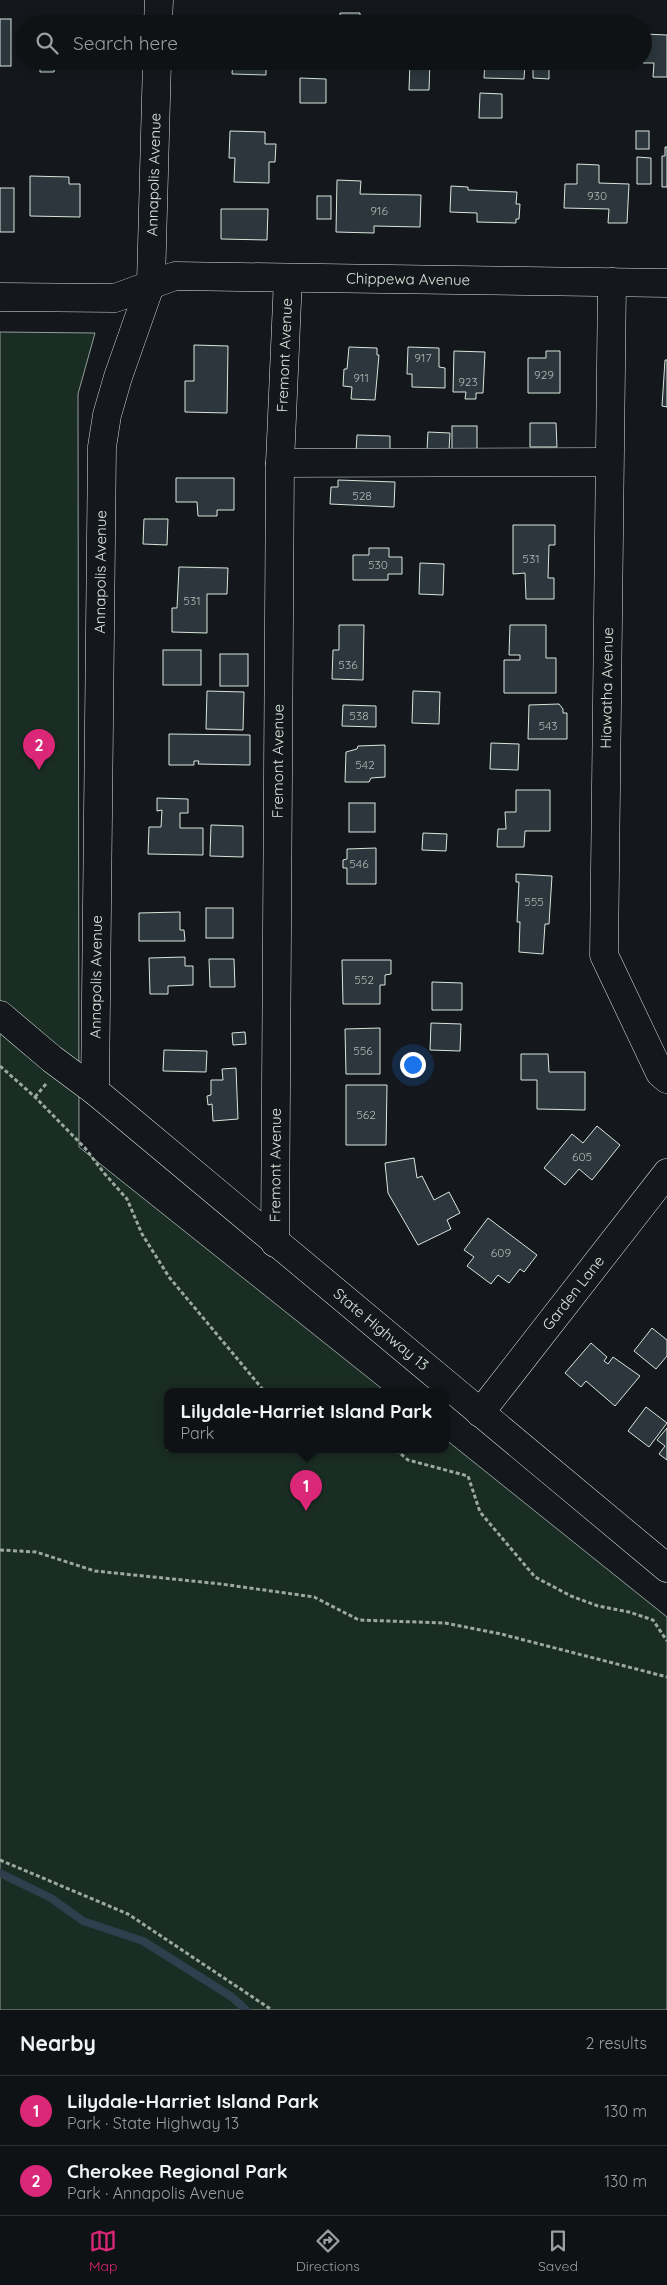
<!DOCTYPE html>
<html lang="en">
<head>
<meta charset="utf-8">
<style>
	:root { --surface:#0f1215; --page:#1d2022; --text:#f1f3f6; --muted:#9b9ea0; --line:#2f3234; --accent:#db2777 }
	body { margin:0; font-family:Quicksand,sans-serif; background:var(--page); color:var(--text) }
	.you { position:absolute; left:412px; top:1064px; width:18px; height:18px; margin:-12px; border:4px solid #fff; border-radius:50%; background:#1a73e8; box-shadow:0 0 0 8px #1a73e833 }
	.badge { display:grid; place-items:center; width:32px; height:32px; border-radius:50%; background:var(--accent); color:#fff; font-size:16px; font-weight:700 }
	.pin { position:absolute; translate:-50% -41px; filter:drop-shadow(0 1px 2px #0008) }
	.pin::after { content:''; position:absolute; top:26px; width:18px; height:15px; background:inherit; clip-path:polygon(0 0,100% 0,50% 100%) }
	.popup { position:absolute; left:164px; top:1388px; width:285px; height:65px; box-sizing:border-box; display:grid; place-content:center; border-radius:10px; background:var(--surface); filter:drop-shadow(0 1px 4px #0005); font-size:16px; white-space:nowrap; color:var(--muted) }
	.popup b { font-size:19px; color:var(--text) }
	.popup::after { content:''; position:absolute; left:50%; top:100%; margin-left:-10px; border:10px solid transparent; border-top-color:var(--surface) }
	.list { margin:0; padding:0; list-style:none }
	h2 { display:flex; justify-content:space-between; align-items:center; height:65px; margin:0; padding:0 20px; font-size:21px }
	h2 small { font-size:16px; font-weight:400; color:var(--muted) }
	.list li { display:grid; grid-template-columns:32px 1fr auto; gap:15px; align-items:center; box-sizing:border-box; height:70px; padding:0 20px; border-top:1px solid var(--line) }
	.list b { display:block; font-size:19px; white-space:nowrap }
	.list p { margin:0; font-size:16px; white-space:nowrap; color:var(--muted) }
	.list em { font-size:16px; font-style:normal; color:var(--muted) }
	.icon { flex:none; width:28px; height:28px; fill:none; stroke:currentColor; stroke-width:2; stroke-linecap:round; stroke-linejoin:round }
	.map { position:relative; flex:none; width:667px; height:2010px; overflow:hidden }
	.search { position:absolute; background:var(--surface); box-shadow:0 2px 12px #0003; left:15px; right:15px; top:15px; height:55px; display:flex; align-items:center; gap:12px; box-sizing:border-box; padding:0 18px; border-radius:28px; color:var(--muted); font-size:19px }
	.sheet { height:205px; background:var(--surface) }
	nav { display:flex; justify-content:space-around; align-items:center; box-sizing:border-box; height:70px; border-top:1px solid var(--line); background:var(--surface); font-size:14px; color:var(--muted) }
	nav a { display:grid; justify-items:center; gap:2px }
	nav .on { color:var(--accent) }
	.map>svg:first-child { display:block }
</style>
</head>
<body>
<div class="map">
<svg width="667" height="2010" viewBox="0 0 667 2010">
	<rect width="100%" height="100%" fill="#14181c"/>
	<!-- green -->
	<path fill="#1a2d24" stroke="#939e99" d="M0 332 95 333 78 394 79 1147 386 1392H167V1450H445V1439L667 1617V2010H0Z"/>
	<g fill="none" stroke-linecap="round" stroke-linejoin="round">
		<!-- stream -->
		<path stroke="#2f3f4d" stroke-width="8" d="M0 1873 51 1898 83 1921 143 1941 232 1997 246 2010"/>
	</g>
	<!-- building -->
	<g fill="#2c363c" stroke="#d8e6dc">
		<path d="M340 13H360V23L397 24H340Z"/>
		<rect x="0" y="19" width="11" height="47"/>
		<path d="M607 19 634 20V24H607Z"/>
		<path d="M644 34 667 35V77H653L654 63H643Z"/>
		<path d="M32 61H62V64H55L54 72H40V63H32Z"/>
		<path d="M233 61H266V75L232 74Z"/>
		<path d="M410 61H430L429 90H409Z"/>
		<path d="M485 61H529V64H525L524 79 484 78Z"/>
		<path d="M533 61H579V64H549V79L533 78Z"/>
		<path d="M606 61H620V68L606 67Z"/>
		<path d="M300 78 326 79V103H300Z"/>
		<path d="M480 93 502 94V118H479Z"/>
		<path d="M230 131 265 132V144H276L275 162H269V183L234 182 235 158H229Z"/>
		<rect x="636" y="131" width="13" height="18"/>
		<path d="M665 147H667V187H662V156H665Z"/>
		<path d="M637 157 651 158V184H637Z"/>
		<path d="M577 164 599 165V183L629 184 627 223H608L609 209 564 208 565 184H577Z"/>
		<path d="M30 176 69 177V184H80V217L30 216Z"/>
		<path d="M337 180 361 181 360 194 421 195 420 227 374 226V233L336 232Z"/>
		<path d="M451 186 468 187V190L517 192 516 204H520L519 219H516V223L477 222V213L450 212Z"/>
		<rect x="0" y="188" width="14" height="44"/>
		<rect x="317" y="196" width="14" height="23"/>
		<path d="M221 209H268L267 240 221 239Z"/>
		<path d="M194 345 228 346 227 413 185 412V381H194Z"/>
		<path d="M349 347 377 348V355H379L375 400 351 399 352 387 343 386 344 369H347Z"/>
		<path d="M408 347 439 348V367L445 368V388L412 387V374H407Z"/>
		<path d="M454 351 485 352 483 393H476V399H465L466 392H453Z"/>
		<path d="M546 351H560V393H528V358H546Z"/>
		<path d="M665 360H667V407L662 406Z"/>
		<path d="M530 423H556L557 447H530Z"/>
		<rect x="452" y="426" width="25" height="24"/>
		<path d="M428 432 450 433 449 450H427Z"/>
		<path d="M357 435 390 436V453L356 452Z"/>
		<path d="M176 478H234V510H217V516H198L197 502H176Z"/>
		<path d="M338 480 395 482 394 507 330 504 331 487H338Z"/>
		<path d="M144 519H168L167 545 143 544Z"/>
		<path d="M513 525H555V545H549L548 578H554V599H526L525 573 513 574Z"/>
		<path d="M369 548H389V557H402V574H388V580H353V555H369Z"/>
		<path d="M420 563 444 564 443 595 419 594Z"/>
		<path d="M179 567 228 568 227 594H207V633L172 632V608H177Z"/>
		<path d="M339 625H364L363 680 332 679 333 650H339Z"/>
		<path d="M510 625H546V658H556V693H504V660H520V655H509Z"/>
		<rect x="163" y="650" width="38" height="35"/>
		<rect x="220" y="654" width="28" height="32"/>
		<path d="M207 691 244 692 243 730 206 729Z"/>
		<path d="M413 691 440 692 439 724 412 723Z"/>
		<path d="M559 704 563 709V713H567V739H528L529 705Z"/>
		<path d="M343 705 376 706V727L342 726Z"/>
		<path d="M169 734 250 735V765L198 764 199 761H194V765H169Z"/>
		<path d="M491 743 519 744 518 770 490 769Z"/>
		<path d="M385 745V777L371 778 369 782H345L346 752 357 749 358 746Z"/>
		<path d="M516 790H550V831H525L524 847H497L498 829H506L505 812H516Z"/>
		<path d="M157 798 188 799V813H180V828H203V855L148 854 149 827H161L162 810 157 811Z"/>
		<rect x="349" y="803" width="26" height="29"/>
		<path d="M211 825 243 826V857L210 856Z"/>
		<path d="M423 833 447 834 446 851 422 850Z"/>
		<path d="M376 848V884H347V868H343V860L347 859V849Z"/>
		<path d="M516 874 552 876 549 924H545L543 954 519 952 520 922H517L519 882H516Z"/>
		<rect x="206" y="908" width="27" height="30"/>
		<path d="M180 912V930H184L185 941H139V913Z"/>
		<path d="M185 957V966H193V985L168 986V994H150L149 958Z"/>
		<path d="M209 959H234L235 987H210Z"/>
		<path d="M342 960H391V974L385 975V985H380V1004H343Z"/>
		<path d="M432 982 462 983V1010H432Z"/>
		<path d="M431 1023 461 1024 460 1051 430 1050Z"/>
		<path d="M380 1028V1074H346L345 1029Z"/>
		<path d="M245 1032 246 1044 233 1045 232 1033Z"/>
		<path d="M164 1050 207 1051 206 1072 163 1071Z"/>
		<path d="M521 1054H548L549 1072H585V1110L537 1109V1080H521Z"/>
		<path d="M236 1068 238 1119 213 1121 212 1104 208 1105 207 1096 211 1095V1080H223L222 1069Z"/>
		<path d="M346 1085H387L386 1145H346Z"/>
		<path d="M597 1126 620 1145 592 1180 579 1169 565 1185 544 1168 572 1134 583 1143Z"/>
		<path d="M414 1158 417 1178 422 1176 434 1200 449 1192 460 1213 447 1220 451 1229 418 1245 388 1193 385 1163Z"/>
		<path d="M488 1218 537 1255 524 1272 520 1269 509 1283 498 1275 491 1284 467 1266 474 1257 464 1250Z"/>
		<path d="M652 1328 667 1340V1356L656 1369 634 1351Z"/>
		<path d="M591 1343 607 1357 604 1361 608 1364 613 1357 640 1376 615 1406 586 1381 581 1387 565 1373Z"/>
		<path d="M646 1407 667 1423 649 1447 628 1431Z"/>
		<path d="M667 1428V1460L659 1454 665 1446 657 1440Z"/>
	</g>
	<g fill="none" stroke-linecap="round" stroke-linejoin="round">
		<defs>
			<g id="minor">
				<path d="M158 24 159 0"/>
				<path d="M612 282 604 955 660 1073 667 1079"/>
				<path id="s1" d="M0 297 115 298 175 276 667 283"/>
				<path d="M280 463 609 462"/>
				<path id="s2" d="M0 1015 52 1059 95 1091 667 1568"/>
				<path id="s3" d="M95 1091 102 447 107 415 118 377 151 283 157 61"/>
				<path id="s4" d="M275 1243 280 463 288 278"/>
				<path id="s5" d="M480 1413 667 1173"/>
			</g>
		</defs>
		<!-- minor casing -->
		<use href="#minor" stroke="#d8e6dc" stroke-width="29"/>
		<!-- path -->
		<g stroke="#9da8a2" stroke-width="3" stroke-dasharray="4 2.5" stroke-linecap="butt">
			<path d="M0 1066 35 1097 85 1148 104 1173 127 1199 142 1234 169 1277 265 1392"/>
			<path d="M35 1097 46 1084"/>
			<path d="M396 1450 408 1460 468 1476 480 1512 535 1577 571 1596 598 1606 629 1612 653 1620 667 1641"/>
			<path d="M0 1550 36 1552 95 1571 221 1584 314 1597 359 1620 445 1623 501 1634 667 1677"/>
			<path d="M0 1860 128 1914 272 2010"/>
		</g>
		<!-- minor -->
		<use href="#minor" stroke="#14181c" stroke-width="28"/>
	</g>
	<g text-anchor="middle" stroke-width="4" stroke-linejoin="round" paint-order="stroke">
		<!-- number labels -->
		<g font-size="12" fill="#adbab4">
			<text x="597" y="200">930</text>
			<text x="379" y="215">916</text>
			<text x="423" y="362">917</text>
			<text x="544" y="379">929</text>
			<text x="361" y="382">911</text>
			<text x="468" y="386">923</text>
			<text x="362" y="500">528</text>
			<text x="531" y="563">531</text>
			<text x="378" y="569">530</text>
			<text x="192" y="605">531</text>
			<text x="348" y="669">536</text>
			<text x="359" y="720">538</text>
			<text x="548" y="730">543</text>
			<text x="365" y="769">542</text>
			<text x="359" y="868">546</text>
			<text x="534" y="906">555</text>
			<text x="364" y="984">552</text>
			<text x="363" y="1055">556</text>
			<text x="366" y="1119">562</text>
			<text x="582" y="1161">605</text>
			<text x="501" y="1257">609</text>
		</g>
		<!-- street labels -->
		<g font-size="15" fill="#d8e6dc" stroke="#14181c">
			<text dy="5" stroke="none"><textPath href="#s3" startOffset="924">Annapolis Avenue</textPath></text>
			<text dy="5" stroke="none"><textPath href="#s1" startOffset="412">Chippewa Avenue</textPath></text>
			<text dy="5" stroke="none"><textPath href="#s4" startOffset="888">Fremont Avenue</textPath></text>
			<text dy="5" stroke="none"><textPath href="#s3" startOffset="519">Annapolis Avenue</textPath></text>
			<text transform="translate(607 688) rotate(-89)" y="5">Hiawatha Avenue</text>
			<text dy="5" stroke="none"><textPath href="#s4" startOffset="482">Fremont Avenue</textPath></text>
			<text dy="5" stroke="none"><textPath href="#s3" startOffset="114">Annapolis Avenue</textPath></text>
			<text dy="5" stroke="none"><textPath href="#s4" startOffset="78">Fremont Avenue</textPath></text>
			<text dy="5" stroke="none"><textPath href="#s5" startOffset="152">Garden Lane</textPath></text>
			<text dy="5" stroke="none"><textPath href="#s2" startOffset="494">State Highway 13</textPath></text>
		</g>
	</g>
</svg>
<div class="you"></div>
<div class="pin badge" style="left:306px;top:1511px">1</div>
<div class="popup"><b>Lilydale-Harriet Island Park</b>Park</div>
<div class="pin badge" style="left:39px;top:770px">2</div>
<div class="search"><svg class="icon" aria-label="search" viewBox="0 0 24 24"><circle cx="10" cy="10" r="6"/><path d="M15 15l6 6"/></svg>Search here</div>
</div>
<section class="sheet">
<h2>Nearby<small>2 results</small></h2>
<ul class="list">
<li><span class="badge">1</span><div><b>Lilydale-Harriet Island Park</b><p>Park · State Highway 13</p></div><em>130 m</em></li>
<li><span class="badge">2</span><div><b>Cherokee Regional Park</b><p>Park · Annapolis Avenue</p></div><em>130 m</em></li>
</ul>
</section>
<nav>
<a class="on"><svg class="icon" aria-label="map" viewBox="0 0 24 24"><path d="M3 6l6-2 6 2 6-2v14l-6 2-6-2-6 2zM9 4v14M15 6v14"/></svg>Map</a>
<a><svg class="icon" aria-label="directions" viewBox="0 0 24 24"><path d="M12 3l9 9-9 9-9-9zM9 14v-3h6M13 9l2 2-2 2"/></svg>Directions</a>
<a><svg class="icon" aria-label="saved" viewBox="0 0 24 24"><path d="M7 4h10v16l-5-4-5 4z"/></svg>Saved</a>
</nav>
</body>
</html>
